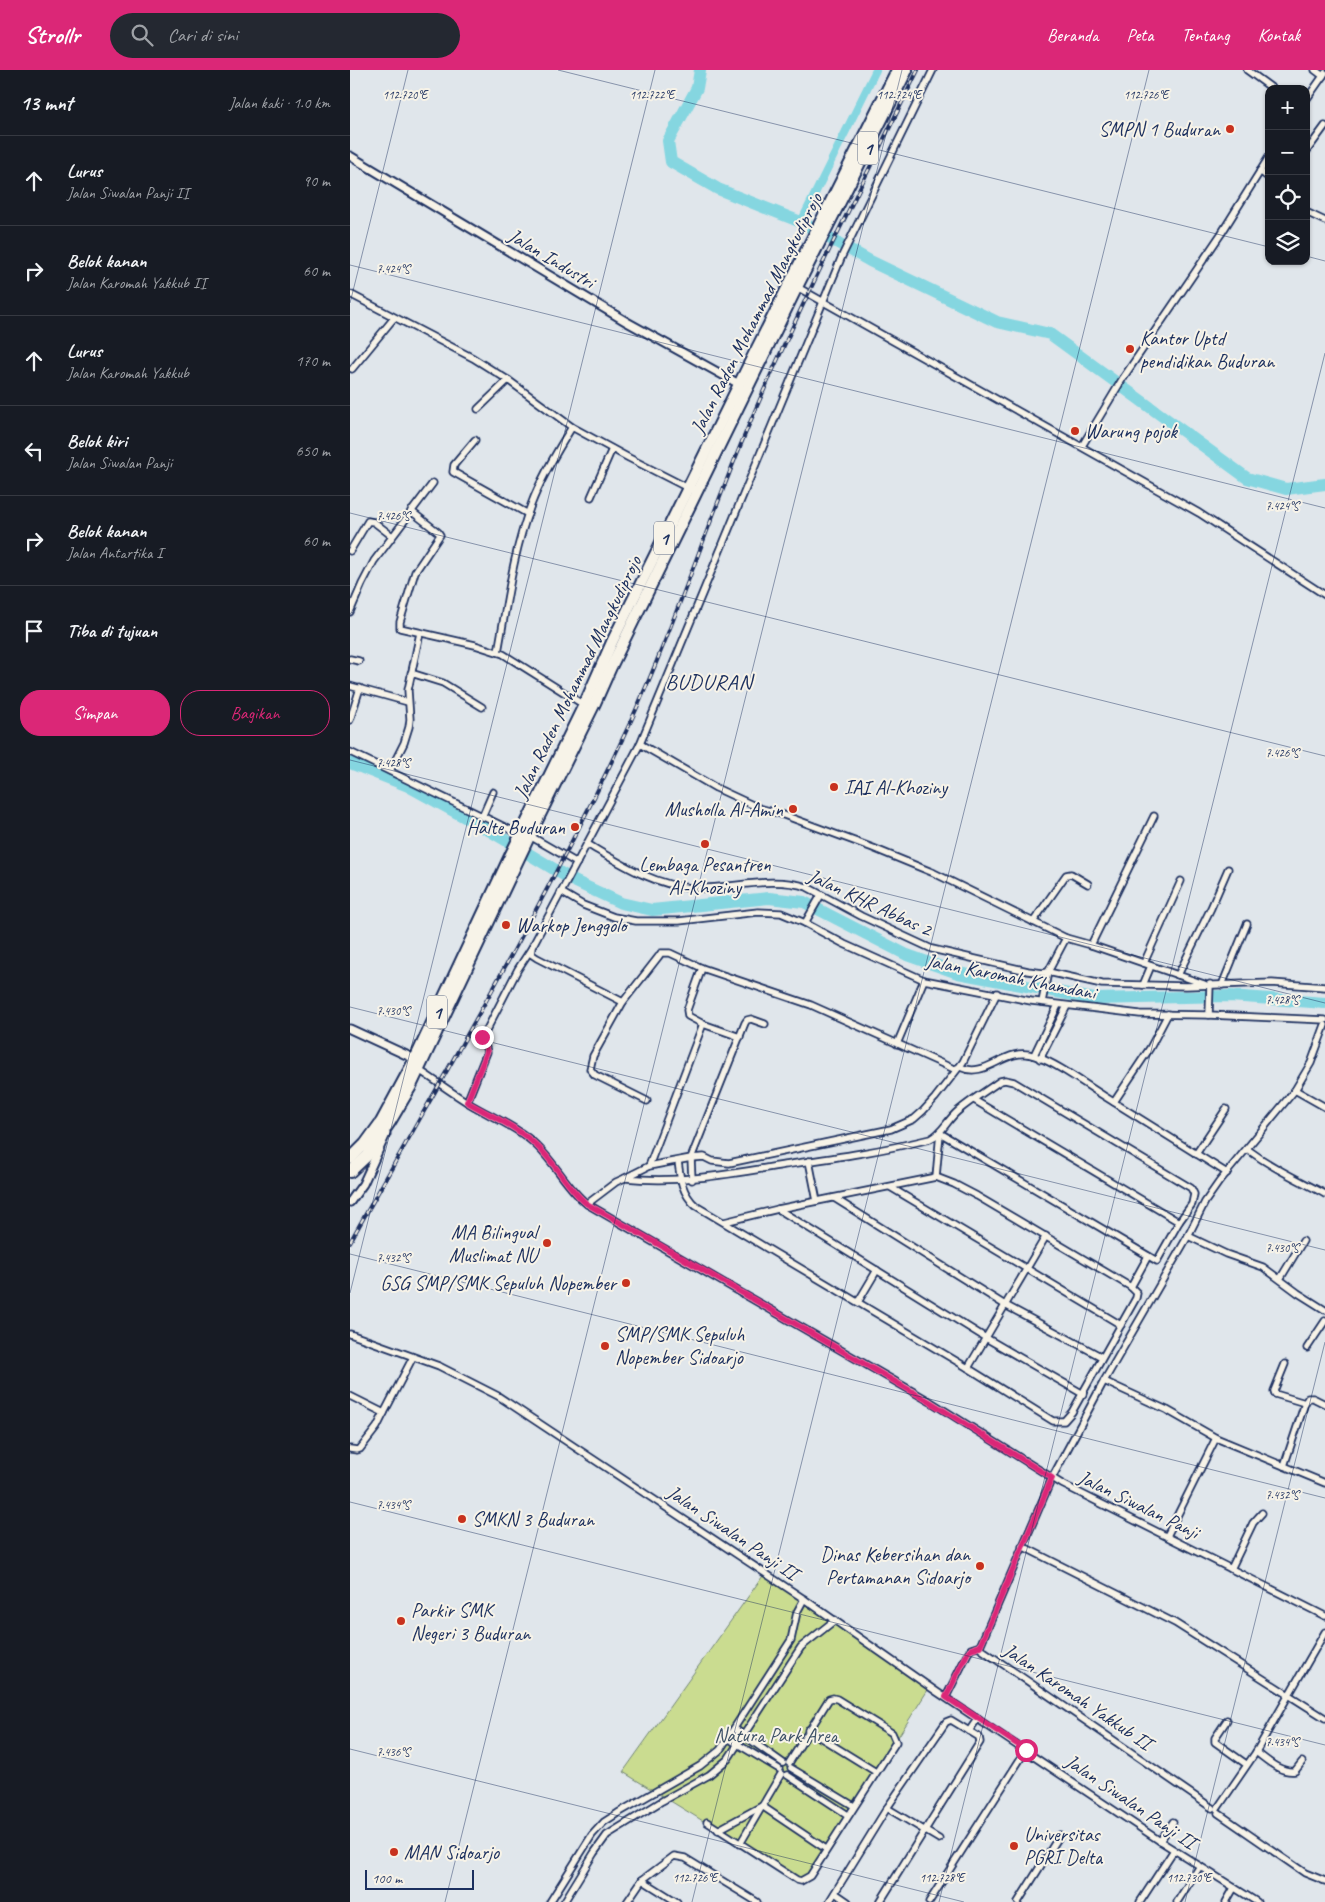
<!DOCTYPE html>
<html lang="id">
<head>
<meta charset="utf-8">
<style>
	:root { --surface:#171b24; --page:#242831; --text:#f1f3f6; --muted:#9ea1a6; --line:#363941; --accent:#db2777 }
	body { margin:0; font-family:Caveat,sans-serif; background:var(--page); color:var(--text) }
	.controls { position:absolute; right:15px; top:15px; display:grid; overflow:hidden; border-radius:10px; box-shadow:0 1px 4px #0004 }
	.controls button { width:45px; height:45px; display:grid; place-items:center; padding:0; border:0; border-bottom:1px solid var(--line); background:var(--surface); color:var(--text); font:25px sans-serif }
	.scale { position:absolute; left:15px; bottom:12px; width:109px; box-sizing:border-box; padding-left:5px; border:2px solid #1b2f5e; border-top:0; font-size:14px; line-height:18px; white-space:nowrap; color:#1b2f5e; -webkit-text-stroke:4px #f7f3e8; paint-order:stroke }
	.stop { position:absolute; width:15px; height:15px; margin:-11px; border:4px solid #db2777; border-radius:50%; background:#fff }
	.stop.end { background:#db2777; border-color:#fff; box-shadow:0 1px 5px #0008 }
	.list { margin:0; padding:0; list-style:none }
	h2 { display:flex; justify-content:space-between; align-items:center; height:65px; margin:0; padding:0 20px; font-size:21px }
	h2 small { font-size:16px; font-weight:400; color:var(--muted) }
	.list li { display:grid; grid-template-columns:32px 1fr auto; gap:15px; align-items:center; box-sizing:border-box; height:90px; padding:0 20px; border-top:1px solid var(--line) }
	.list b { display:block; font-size:19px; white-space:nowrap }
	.list p { margin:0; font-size:16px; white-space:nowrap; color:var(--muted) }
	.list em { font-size:16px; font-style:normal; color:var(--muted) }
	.actions { display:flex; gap:10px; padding:15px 20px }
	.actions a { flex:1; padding:11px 0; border:1px solid var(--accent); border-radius:20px; text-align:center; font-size:18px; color:var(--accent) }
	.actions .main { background:var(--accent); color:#fff }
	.icon { flex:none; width:28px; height:28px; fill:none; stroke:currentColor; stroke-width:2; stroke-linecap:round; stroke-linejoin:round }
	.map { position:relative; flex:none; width:975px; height:1832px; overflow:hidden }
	header { display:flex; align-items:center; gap:30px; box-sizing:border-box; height:70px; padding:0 25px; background:var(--accent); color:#fff }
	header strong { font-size:24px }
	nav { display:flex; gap:28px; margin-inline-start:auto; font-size:18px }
	.search { width:350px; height:45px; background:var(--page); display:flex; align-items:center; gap:12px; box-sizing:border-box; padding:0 18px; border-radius:28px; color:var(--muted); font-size:19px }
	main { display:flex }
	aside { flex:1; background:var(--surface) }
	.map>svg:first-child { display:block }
</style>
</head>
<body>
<header>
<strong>Strollr</strong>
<div class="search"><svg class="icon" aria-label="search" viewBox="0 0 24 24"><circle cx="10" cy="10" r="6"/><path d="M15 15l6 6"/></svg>Cari di sini</div>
<nav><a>Beranda</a><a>Peta</a><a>Tentang</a><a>Kontak</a></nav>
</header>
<main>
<aside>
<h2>13 mnt<small>Jalan kaki · 1.0 km</small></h2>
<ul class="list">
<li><svg class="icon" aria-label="ahead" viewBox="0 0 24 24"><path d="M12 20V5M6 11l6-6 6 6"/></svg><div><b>Lurus</b><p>Jalan Siwalan Panji II</p></div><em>90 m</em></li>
<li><svg class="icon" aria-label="right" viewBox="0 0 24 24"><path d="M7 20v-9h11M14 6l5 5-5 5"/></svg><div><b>Belok kanan</b><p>Jalan Karomah Yakkub II</p></div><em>60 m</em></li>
<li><svg class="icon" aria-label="ahead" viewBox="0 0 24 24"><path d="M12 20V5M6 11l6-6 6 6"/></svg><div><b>Lurus</b><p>Jalan Karomah Yakkub</p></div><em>170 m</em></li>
<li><svg class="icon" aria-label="left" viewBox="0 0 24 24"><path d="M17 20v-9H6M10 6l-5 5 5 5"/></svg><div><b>Belok kiri</b><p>Jalan Siwalan Panji</p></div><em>650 m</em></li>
<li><svg class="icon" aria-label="right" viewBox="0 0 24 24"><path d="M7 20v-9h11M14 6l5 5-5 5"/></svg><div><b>Belok kanan</b><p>Jalan Antartika I</p></div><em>60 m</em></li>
<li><svg class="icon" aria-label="arrive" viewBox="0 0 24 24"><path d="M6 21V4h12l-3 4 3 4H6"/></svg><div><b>Tiba di tujuan</b></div></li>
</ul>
<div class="actions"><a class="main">Simpan</a><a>Bagikan</a></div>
</aside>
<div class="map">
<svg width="975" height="1832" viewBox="0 0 975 1832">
	<rect width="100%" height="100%" fill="#e0e6eb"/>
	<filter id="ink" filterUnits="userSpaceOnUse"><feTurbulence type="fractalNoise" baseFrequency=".02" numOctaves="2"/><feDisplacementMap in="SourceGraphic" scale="10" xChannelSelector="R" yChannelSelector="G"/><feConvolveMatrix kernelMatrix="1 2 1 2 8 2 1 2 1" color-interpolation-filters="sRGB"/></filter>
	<g filter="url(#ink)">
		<!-- green -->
		<path fill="#cadc90" stroke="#728677" d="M415 1503 581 1615 460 1806 451 1811 273 1702Z"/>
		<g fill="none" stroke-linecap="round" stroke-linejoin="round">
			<!-- canal -->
			<path stroke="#85d6e0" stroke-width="8" d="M451 152 526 0"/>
			<!-- river -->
			<g stroke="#85d6e0" stroke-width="12">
				<path d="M350 0 347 18 318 71 321 92 368 119 451 152 520 191 647 252 700 264 897 408 936 419 975 414"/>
				<path d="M0 693 58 716 142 762 224 811 271 833 302 840 419 828 454 832 557 885 608 903 744 929 880 926 975 933"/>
			</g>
			<defs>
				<g id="minor">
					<path d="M897 0 923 19"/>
					<path d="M965 0 973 6"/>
					<path d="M956 30 975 3"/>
					<path d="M956 82 975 56"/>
					<path d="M910 101 919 108"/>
					<path d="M956 142 975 151"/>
					<path d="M447 217 849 443 975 525"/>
					<path d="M0 224 123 288 158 310 222 357 279 388 338 418"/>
					<path d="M2 299 44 248"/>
					<path d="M128 339 158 310"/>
					<path d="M125 370 104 395 103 402 178 444"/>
					<path d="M732 376 773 308 871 164 919 87"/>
					<path d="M241 427 262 379"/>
					<path d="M61 441 88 462 90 465 65 502 50 552V558L125 575 153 584 234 635"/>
					<path d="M0 481 18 451 24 452 42 466"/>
					<path d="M0 542 12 514 24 491 83 413"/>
					<path d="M148 582C157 533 163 482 181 435 191 408 207 381 222 357"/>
					<path d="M0 589 9 591"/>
					<path d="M61 603 93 613 132 637"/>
					<path d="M0 616 58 632"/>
					<path d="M0 650 10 618"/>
					<path d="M290 674 492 186 583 0"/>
					<path d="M0 682 171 765"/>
					<path d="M40 701 54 673 59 657 60 649 58 620 70 563"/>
					<path d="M804 746 741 875 716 868 584 803 523 778 431 744 409 738 366 718 290 674 182 877 181 884 187 888 273 932 309 886 311 883H320L352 898 461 935 604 999 610 997C637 1010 655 975 685 986 708 994 733 1013 754 1026 795 1052 836 1077 877 1103"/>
					<path d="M132 747 143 722"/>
					<path d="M180 766 227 793"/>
					<path d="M237 774C270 793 303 815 342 818 380 820 419 805 457 817L511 846 582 879 678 901 693 903 698 902 716 868"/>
					<path d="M211 822 233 835 264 847 286 851H329L408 842 431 843 455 853 494 874 574 910 681 931 790 944 859 945 975 950"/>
					<path d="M683 852 716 805 721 804 738 814"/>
					<path d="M455 853 471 825"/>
					<path d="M741 875 854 914"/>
					<path d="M794 893 831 811"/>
					<path d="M352 898 337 940 338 946 353 954 390 967"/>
					<path d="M828 905 861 838 878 799"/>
					<path d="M793 915 801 896"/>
					<path d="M872 915 897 854"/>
					<path d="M273 932 243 986 240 999 245 1005 297 1031"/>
					<path d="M692 932 698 902 752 914 836 916 922 913 975 917"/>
					<path d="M859 945 860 914"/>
					<path d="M547 974 574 910"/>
					<path d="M684 985 708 935"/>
					<path d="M690 989 717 936"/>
					<path d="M69 1000C86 1011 102 1023 120 1034 142 1047 169 1058 187 1076 206 1094 217 1118 237 1134L581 1332 712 1414 975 1546"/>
					<path d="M945 1020 975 1037"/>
					<path d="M624 1030 829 1152"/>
					<path d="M117 1032 137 982 133 967 168 899 181 879"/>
					<path d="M764 1032 800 978 818 944"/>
					<path d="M897 1079C924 1099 947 1109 975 1124"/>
					<path d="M846 1084 876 1039"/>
					<path d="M328 1091C330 1108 332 1124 346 1136L618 1298 703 1351H714L722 1342 786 1228 787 1223 781 1217 627 1126 604 1114 586 1107 428 1139 374 1152"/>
					<path d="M459 1091 467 1131"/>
					<path d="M299 1096 353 954"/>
					<path d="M586 1107 590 1063 807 1191 829 1152 842 1134 844 1124 841 1118 836 1115 664 1012 655 1010 650 1011C636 1021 621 1030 608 1041 597 1050 592 1064 580 1069 532 1081 482 1088 434 1095 380 1104 329 1114 275 1108L299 1096 341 1088 354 1087 362 1091 379 1093 541 1059 564 1049 573 1041 585 1028 613 992 647 923"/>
					<path d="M342 1110 341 1088 395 953 397 950 401 949 415 954"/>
					<path d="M540 1117 771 1255"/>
					<path d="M484 1128 655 1235 752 1287"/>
					<path d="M237 1134 266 1112 275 1108"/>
					<path d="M428 1139 636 1268 733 1324"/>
					<path d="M838 1166 876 1184 913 1197 948 1223 975 1240"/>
					<path d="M930 1209 953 1171"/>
					<path d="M781 1217 798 1186"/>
					<path d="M508 1232 527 1200"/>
					<path d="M0 1264 89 1296 148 1326 454 1529 587 1622 810 1771 907 1832"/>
					<path d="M957 1278 975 1251"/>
					<path d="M935 1294 924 1321 925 1324 955 1333 958 1328H963L975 1334"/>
					<path d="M618 1298 696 1166"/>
					<path d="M754 1311 817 1340 866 1368 975 1413"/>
					<path d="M0 1326 34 1343 27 1357 10 1379 7 1380 0 1379"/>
					<path d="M34 1343 63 1287"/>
					<path d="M934 1396 955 1333"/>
					<path d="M817 1466 866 1368"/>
					<path d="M672 1476 825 1553 975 1648"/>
					<path d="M881 1499 903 1453 912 1443"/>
					<path d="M630 1576 702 1408 754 1311 838 1166 855 1132 869 1112 945 1020 961 993 975 955"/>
					<path d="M630 1576 631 1579 862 1738"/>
					<path d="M596 1627 618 1583 621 1579 630 1576"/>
					<path d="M877 1650 865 1668V1672L896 1694"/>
					<path d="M385 1659 433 1693"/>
					<path d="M458 1660 526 1702"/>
					<path d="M619 1661 628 1648"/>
					<path d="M379 1669 429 1699"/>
					<path d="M906 1682C917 1690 930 1703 945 1701L952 1692"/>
					<path d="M441 1698 504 1736"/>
					<path d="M437 1705 498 1745"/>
					<path d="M537 1738 589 1769"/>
					<path d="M867 1739 906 1682 975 1562"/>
					<path d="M868 1743 955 1803 975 1811"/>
					<path d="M357 1752 447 1810 451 1811 460 1806 546 1672 542 1663 487 1629 483 1628 479 1629 439 1693"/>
					<path d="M368 1760 412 1736 476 1779"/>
					<path d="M810 1771 823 1752"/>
					<path d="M390 1774 431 1704"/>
					<path d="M292 1810 327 1832"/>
					<path d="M485 1823 498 1832"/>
					<path d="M200 1832 242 1765 254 1752 268 1743 350 1696 370 1680 441 1570 447 1542 454 1529"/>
					<path d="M214 1832 244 1783 257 1765 312 1731 359 1705 378 1689 451 1577 485 1550"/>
					<path d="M277 1832 292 1810 324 1786 335 1788 407 1832"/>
					<path d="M479 1832 537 1738 596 1652 601 1650 629 1667 630 1672 530 1832"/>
					<path d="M579 1832 676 1680"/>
					<path d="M668 1832 710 1765"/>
					<path d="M790 1832 824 1780"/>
					<path d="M827 1832 850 1796"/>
					<path d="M876 1832 884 1818"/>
				</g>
				<g id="tertiary">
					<path d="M0 86 277 252 389 314"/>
					<path d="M0 959 65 989"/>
					<path d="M0 1132 13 1114 36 1064"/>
				</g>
				<g id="trunk">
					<path d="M0 1089 15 1074 31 1052 65 989 160 786 234 635 262 572 403 286 547 0"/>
					<path d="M0 1102 17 1086 40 1052 60 1018 178 769 245 633 261 597 447 217 557 0"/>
				</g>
			</defs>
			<!-- minor casing -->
			<use href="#minor" stroke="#1b2f5e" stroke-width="9"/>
			<!-- tertiary casing -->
			<use href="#tertiary" stroke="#1b2f5e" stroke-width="11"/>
			<!-- trunk casing -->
			<use href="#trunk" stroke="#1b2f5e" stroke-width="14"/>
			<!-- minor -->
			<use href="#minor" stroke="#f7f3e8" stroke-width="5.5"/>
			<!-- tertiary -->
			<use href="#tertiary" stroke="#f7f3e8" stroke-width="7"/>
			<!-- trunk -->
			<use href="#trunk" stroke="#f7f3e8" stroke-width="10"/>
			<defs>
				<path id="rail" d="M0 1172C96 1001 197 831 280 653 326 553 360 445 404 343 454 227 512 114 568 0"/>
			</defs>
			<!-- rail casing -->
			<use href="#rail" stroke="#1b2f5e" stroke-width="4"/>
			<!-- rail -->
			<use href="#rail" stroke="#f7f3e8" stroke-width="2" stroke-dasharray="5.5" stroke-linecap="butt"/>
		</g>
	</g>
	<g fill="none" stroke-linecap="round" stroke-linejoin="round" filter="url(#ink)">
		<!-- route -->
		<path stroke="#db2777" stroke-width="6" d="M132 967 137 982 117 1032C140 1045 167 1057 186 1075 206 1093 217 1118 237 1134L308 1174 580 1332 702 1408 630 1576 621 1579 618 1582 596 1627 676 1680"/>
	</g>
	<!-- ticks -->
	<path fill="none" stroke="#1b2f5e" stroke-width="1" stroke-opacity="0.45" d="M208 0 919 177M956 186 975 191M0 195 975 438M0 233 58 0M0 443 975 686M0 690 975 933M0 937 975 1180M0 1184 975 1428M0 1223 305 0M0 1432 975 1675M0 1679 614 1832M95 1832 552 0M342 1832 799 0M589 1832 975 283M835 1832 975 1272"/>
	<!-- markers -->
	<g fill="#c8321e" stroke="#f7f3e8" stroke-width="2">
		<circle cx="880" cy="59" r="5"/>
		<circle cx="780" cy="279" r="5"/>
		<circle cx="725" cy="361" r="5"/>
		<circle cx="484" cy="717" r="5"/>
		<circle cx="443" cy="739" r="5"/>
		<circle cx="225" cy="757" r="5"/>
		<circle cx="355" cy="774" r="5"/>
		<circle cx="156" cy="855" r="5"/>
		<circle cx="197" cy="1173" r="5"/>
		<circle cx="276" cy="1213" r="5"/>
		<circle cx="255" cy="1276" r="5"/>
		<circle cx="112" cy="1449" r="5"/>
		<circle cx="630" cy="1496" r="5"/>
		<circle cx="51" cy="1551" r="5"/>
		<circle cx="664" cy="1776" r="5"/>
		<circle cx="44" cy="1782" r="5"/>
	</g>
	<g text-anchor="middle" stroke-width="4" stroke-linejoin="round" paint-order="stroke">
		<!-- shield labels -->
		<g fill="#f7f3e8" stroke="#5d6a87" stroke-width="1">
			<rect x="508" y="61.5" width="20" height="33" rx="4"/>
			<rect x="304" y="451.5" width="20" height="33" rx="4"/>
			<rect x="77" y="925.5" width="20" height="33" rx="4"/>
		</g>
		<g font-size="19" font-weight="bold" fill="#1b2f5e">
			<text x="518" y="85">1</text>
			<text x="314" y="475">1</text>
			<text x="87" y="949">1</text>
		</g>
		<!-- poi labels -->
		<g font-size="20" fill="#1b2f5e" stroke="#f7f3e8" text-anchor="start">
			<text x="870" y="66" text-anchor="end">SMPN 1 Buduran</text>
			<text x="790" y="275">Kantor Uptd<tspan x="790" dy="23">pendidikan Buduran</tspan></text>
			<text x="735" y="368">Warung pojok</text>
			<text x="494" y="724">IAI Al-Khoziny</text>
			<text x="433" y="746" text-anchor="end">Musholla Al-Amin</text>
			<text x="215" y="764" text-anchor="end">Halte Buduran</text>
			<text x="355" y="801" text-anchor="middle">Lembaga Pesantren<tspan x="355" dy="23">Al-Khoziny</tspan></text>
			<text x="166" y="862">Warkop Jenggolo</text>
			<text x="187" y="1169" text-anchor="end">MA Bilingual<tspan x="187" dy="23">Muslimat NU</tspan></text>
			<text x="266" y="1220" text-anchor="end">GSG SMP/SMK Sepuluh Nopember</text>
			<text x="265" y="1271">SMP/SMK Sepuluh<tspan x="265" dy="23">Nopember Sidoarjo</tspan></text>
			<text x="122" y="1456">SMKN 3 Buduran</text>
			<text x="620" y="1491" text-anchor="end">Dinas Kebersihan dan<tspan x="620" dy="23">Pertamanan Sidoarjo</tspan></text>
			<text x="61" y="1547">Parkir SMK<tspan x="61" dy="23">Negeri 3 Buduran</tspan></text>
			<text x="674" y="1771">Universitas<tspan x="674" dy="23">PGRI Delta</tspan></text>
			<text x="54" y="1789">MAN Sidoarjo</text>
		</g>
		<!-- street labels -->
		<g font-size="20" fill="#1b2f5e" stroke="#f7f3e8">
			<text transform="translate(202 188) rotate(31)" y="7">Jalan Industri</text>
			<text transform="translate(406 243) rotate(-63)" y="7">Jalan Raden Mohammad Mangkudiprojo</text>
			<text transform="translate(227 607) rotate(-64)" y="7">Jalan Raden Mohammad Mangkudiprojo</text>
			<text transform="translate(520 832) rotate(25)" y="7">Jalan KHR Abbas 2</text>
			<text transform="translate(661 906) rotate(11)" y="7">Jalan Karomah Khamdani</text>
			<text transform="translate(789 1434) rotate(26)" y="7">Jalan Siwalan Panji</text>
			<text transform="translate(383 1462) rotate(34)" y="7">Jalan Siwalan Panji II</text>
			<text transform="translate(728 1626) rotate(34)" y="7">Jalan Karomah Yakkub II</text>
			<text transform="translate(781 1731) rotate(34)" y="7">Jalan Siwalan Panji II</text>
		</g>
		<!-- park labels -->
		<g font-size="20" fill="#3e5268" stroke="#f7f3e8">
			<text x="426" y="1672">Natura Park Area</text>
		</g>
		<!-- quarter labels -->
		<g font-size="22" letter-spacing="1" fill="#1b2f5e" stroke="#f7f3e8">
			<text x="359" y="619">BUDURAN</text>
		</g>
	</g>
	<g font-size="12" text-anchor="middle" fill="#1b2f5e" stroke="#f7f3e8" stroke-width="4" stroke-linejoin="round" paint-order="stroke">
		<text x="55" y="29">112.720°E</text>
		<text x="302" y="29">112.722°E</text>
		<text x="549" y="29">112.724°E</text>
		<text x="796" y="29">112.726°E</text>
		<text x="43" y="203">7.424°S</text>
		<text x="932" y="440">7.424°S</text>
		<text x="43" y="450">7.426°S</text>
		<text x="932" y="687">7.426°S</text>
		<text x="43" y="697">7.428°S</text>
		<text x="932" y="934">7.428°S</text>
		<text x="43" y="945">7.430°S</text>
		<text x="932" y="1182">7.430°S</text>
		<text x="43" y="1192">7.432°S</text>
		<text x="932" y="1429">7.432°S</text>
		<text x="43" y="1439">7.434°S</text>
		<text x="932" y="1676">7.434°S</text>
		<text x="43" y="1686">7.436°S</text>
		<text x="345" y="1812">112.726°E</text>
		<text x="592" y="1812">112.728°E</text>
		<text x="839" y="1812">112.730°E</text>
	</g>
</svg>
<div class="controls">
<button>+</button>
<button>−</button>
<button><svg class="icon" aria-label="locate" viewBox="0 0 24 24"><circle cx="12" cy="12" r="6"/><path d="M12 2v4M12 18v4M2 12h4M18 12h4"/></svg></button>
<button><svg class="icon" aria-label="layers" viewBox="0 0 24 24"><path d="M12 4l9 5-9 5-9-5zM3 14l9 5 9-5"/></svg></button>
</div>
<div class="scale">100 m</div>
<div class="stop" style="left:676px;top:1680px"></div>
<div class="stop end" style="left:132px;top:967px"></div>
</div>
</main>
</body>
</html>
